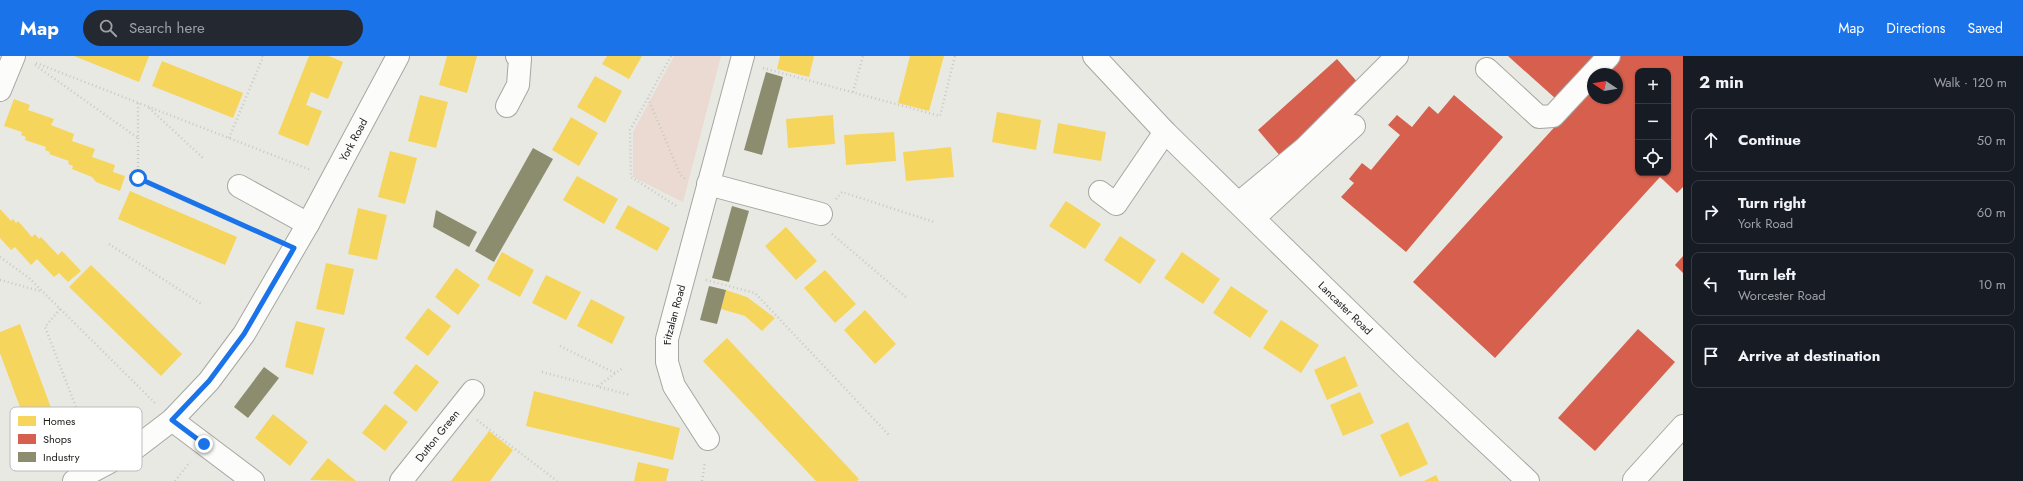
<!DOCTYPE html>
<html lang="en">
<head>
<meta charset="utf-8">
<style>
	:root { --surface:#171b24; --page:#242831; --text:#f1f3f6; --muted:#9ea1a6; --line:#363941; --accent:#1a73e8 }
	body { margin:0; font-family:Jost,sans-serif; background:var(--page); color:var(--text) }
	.controls { position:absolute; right:12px; top:12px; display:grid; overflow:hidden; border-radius:8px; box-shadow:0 1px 3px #0004 }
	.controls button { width:36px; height:36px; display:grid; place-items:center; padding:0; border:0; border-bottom:1px solid var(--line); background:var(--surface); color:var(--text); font:20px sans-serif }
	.compass { position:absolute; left:1587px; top:12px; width:36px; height:36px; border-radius:50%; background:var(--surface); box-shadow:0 1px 3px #0004; rotate:282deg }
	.stop { position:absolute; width:12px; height:12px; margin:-9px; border:3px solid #1a73e8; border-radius:50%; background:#fff }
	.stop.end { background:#1a73e8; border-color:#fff; box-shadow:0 1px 4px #0008 }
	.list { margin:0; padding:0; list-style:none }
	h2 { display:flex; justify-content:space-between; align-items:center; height:52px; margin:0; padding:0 16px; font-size:17px }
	h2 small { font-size:13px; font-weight:400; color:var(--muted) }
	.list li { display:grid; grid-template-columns:26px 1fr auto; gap:12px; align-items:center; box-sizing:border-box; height:64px; margin:0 8px 8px; padding:0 8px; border:1px solid var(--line); border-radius:8px }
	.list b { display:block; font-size:15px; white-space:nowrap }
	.list p { margin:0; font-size:13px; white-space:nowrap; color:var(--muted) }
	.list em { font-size:13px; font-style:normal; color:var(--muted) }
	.icon { flex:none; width:22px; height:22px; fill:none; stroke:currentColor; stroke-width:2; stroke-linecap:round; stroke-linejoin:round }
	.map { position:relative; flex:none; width:1683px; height:425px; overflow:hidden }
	header { display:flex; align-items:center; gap:24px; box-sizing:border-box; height:56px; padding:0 20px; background:var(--accent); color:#fff }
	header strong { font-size:19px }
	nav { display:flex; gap:22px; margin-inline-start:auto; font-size:14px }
	.search { width:280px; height:36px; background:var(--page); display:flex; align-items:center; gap:10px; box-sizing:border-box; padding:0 14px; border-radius:22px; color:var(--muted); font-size:15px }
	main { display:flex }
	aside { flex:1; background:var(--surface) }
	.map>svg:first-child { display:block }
</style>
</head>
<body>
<header>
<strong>Map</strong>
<div class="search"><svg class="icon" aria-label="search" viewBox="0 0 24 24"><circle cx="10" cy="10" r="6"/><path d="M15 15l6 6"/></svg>Search here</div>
<nav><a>Map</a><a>Directions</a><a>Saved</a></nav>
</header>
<main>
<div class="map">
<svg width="1683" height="425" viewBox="0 0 1683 425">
	<rect width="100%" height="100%" fill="#e9e9e3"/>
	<!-- green -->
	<path fill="#ebdad1" d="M674 0H721L683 146 633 121V76Z"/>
	<!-- homes -->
	<g fill="#f6d55c">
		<path d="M74 0H149L139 26Z"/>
		<path d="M309 0H329L343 6 328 43 311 36 306 49 322 55 308 90 278 78Z"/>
		<path d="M447 0H477L467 37 439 29Z"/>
		<path d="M607 0H642L629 23 602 8Z"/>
		<path d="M780 0H814L809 21 777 13Z"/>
		<path d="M910 0H944L929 55 898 47Z"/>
		<path d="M162 5 243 37 233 62 152 30Z"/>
		<path d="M595 20 622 35 605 67 577 51Z"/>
		<path d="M420 39 448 46 436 92 408 85Z"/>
		<path d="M14 43 30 49 28 54 54 63 51 69 74 78 72 85 95 93 92 101 115 109 113 116 125 120 120 135 96 126 92 121 72 113 73 110 68 108 69 105 49 98 50 96 45 94 46 91 25 84 26 81 21 79 22 76 4 70Z"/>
		<path d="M997 56 1041 64 1036 94 992 86Z"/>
		<path d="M833 59 835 88 788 92 786 63Z"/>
		<path d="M571 61 598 77 579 110 552 94Z"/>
		<path d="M1058 67 1106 76 1101 105 1053 97Z"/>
		<path d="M894 76 896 105 846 109 844 79Z"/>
		<path d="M951 91 954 121 906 125 903 96Z"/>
		<path d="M390 95 417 102 405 148 378 141Z"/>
		<path d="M577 120 618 143 604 168 563 144Z"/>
		<path d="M130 135 237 181 225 209 118 163Z"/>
		<path d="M1066 145 1101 168 1085 193 1049 170Z"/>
		<path d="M628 149 670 172 657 195 615 172Z"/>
		<path d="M358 152 387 159 377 204 348 198Z"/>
		<path d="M0 153 11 165 13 163 16 167 18 165 32 181 35 178 39 183 41 181 58 199 62 195 81 215 68 226 59 217 54 221 37 203 31 209 15 191 11 194 0 182Z"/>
		<path d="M786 171 817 205 796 224 765 190Z"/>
		<path d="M1120 180 1156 204 1140 228 1104 204Z"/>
		<path d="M502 196 534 214 520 241 487 223Z"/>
		<path d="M1182 196 1220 223 1203 248 1164 222Z"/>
		<path d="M326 207 354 213 344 259 316 253Z"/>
		<path d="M91 209 182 298 161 320 69 231Z"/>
		<path d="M456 212 480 229 458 259 435 241Z"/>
		<path d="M825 214 856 248 835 267 804 232Z"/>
		<path d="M546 219 581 236 566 264 532 247Z"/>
		<path d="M1231 230 1268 255 1250 282 1213 257Z"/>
		<path d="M726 234 747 241 775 262 762 275 745 260 721 253Z"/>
		<path d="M591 243 625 261 612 288 577 270Z"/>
		<path d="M428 252 451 270 428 300 405 282Z"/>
		<path d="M865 254 896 288 875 308 844 274Z"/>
		<path d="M1281 264 1319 289 1301 317 1263 292Z"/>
		<path d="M296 265 325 272 313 319 285 311Z"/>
		<path d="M20 268 64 387 37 397 0 297V276Z"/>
		<path d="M727 282 859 423 857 425H816L703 305Z"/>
		<path d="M1345 300 1358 330 1327 344 1314 314Z"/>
		<path d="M416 308 439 326 416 356 393 337Z"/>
		<path d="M534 335 680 372 673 404 526 370Z"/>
		<path d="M1360 336 1374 367 1343 380 1330 349Z"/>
		<path d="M385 348 408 366 385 395 362 377Z"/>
		<path d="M273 358 308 386 290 410 255 382Z"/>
		<path d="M1408 366 1428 408 1400 421 1380 379Z"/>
		<path d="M489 375 513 394 490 425H451Z"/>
		<path d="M328 402 356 425 310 424Z"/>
		<path d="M638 406 669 413 666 425H634Z"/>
		<path d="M1436 419 1439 425H1424Z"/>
	</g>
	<!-- shops -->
	<g fill="#d6604d" fill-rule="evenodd">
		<path d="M1508 0H1595L1556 43Z"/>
		<path d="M1620 0H1683V131L1677 137 1660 121 1495 302 1413 226 1593 29V42H1617V18H1603ZM1638 15H1668V117H1638Z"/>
		<path d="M1337 3 1360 29 1281 101 1258 74Z"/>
		<path d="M1454 39 1503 81 1406 196 1341 141 1354 127 1349 123 1362 107 1371 114 1400 79 1388 69 1397 59 1412 71 1429 50 1438 58Z"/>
		<path d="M1683 200V217L1675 209Z"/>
		<path d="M1638 273 1675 306 1595 395 1558 362Z"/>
	</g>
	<!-- industry -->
	<g fill="#8c8c6e">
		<path d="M766 16 783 21 762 99 744 94Z"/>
		<path d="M533 92 553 103 494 206 475 195Z"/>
		<path d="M732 150 749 155 729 226 712 222Z"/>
		<path d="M436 154 477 176 469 191 433 171Z"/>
		<path d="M709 230 726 234 717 268 700 264Z"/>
		<path d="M264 311 279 322 248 362 234 351Z"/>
	</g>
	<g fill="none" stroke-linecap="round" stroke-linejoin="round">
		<defs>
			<g id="minor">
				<path id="s1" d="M1094 0 1165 76 1407 312 1528 425"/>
				<path d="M1487 13 1539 61 1553 60 1609 0"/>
				<path d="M0 34 14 0"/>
				<path d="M507 50 518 29 520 3 517 0"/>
				<path d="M708 128 821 158"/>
				<path d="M239 130 308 168"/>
				<path d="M1100 136 1116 148 1165 76"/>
				<path d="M1239 147 1305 92 1397 0"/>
				<path d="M1254 162 1354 70"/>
				<path d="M172 364 253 425"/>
				<path id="s2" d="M708 383 674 330 667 306V283L743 0"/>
				<path d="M1634 424 1683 370"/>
				<path id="s3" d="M74 425 134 393 172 364 209 325 244 278 308 168 398 0"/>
				<path id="s4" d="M401 425 473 335"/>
			</g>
		</defs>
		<!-- minor casing -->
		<use href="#minor" stroke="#a6a6a2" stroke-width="24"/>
		<!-- path -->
		<g stroke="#c8c8c6" stroke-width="2.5" stroke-dasharray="1 3" stroke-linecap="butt">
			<path d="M671 0 630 74 631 121 678 151"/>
			<path d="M36 7 311 114"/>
			<path d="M35 9 138 82V47"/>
			<path d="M763 12 940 60 955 0"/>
			<path d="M853 36 863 0"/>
			<path d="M648 42 680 118 685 123"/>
			<path d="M149 52 203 102"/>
			<path d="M138 82V122L273 183"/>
			<path d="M229 82 263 1 262 0"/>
			<path d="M836 143 842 136 934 166"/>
			<path d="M832 178 907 242"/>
			<path d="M109 188 203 249"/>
			<path d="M0 201 29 222 155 347"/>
			<path d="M0 224 40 235"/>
			<path d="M706 224 755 237 889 379"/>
			<path d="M60 253 45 271 91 390"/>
			<path d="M560 290 615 317"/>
			<path d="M542 316 630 339"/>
			<path d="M598 330 624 311"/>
			<path d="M477 364 557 425"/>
			<path d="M175 425 190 406"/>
			<path d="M702 425 705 406"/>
		</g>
		<!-- minor -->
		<use href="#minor" stroke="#fcfcfb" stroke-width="22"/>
	</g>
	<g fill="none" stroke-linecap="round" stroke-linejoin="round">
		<!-- route -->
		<path stroke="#1a73e8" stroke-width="5" d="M138 122 294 192 244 278 209 325 172 364 204 388"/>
	</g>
	<g text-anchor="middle" stroke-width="4" stroke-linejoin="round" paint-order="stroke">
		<!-- street labels -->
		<g font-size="11" fill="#1e1e1a" stroke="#fff">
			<text dy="4" stroke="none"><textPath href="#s3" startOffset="451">York Road</textPath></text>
			<text dy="4" stroke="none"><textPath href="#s1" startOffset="356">Lancaster Road</textPath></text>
			<text dy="4" stroke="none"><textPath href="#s2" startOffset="136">Fitzalan Road</textPath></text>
			<text dy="4" stroke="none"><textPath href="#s4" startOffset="58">Dutton Green</textPath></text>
		</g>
	</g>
	<!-- legend -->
	<rect x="10" y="351" width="132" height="64" rx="6" fill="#fff" stroke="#bcbcba" stroke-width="1"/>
	<rect x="18" y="360" width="18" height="10" fill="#f6d55c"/>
	<rect x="18" y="378" width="18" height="10" fill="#d6604d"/>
	<rect x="18" y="396" width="18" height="10" fill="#8c8c6e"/>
	<g font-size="11" fill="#1e1e1a">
		<text x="43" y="369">Homes</text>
		<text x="43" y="387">Shops</text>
		<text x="43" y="405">Industry</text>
	</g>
</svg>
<div class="controls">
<button>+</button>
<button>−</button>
<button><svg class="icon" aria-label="locate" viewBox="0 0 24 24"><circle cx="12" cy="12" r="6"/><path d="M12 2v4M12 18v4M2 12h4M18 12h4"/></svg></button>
</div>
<svg class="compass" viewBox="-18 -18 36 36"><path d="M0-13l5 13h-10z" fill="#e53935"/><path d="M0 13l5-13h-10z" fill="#9ea1a6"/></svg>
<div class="stop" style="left:138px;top:122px"></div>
<div class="stop end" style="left:204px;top:388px"></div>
</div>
<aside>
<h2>2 min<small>Walk · 120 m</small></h2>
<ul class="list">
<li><svg class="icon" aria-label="ahead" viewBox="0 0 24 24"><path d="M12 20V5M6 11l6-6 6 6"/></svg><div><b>Continue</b></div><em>50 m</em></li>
<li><svg class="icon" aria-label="right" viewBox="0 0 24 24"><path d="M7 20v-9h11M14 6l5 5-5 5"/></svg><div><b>Turn right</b><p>York Road</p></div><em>60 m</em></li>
<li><svg class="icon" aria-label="left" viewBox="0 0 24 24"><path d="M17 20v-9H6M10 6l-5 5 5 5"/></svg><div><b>Turn left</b><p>Worcester Road</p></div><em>10 m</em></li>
<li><svg class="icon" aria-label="arrive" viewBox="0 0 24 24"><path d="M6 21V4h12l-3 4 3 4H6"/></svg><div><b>Arrive at destination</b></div></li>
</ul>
</aside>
</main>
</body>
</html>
